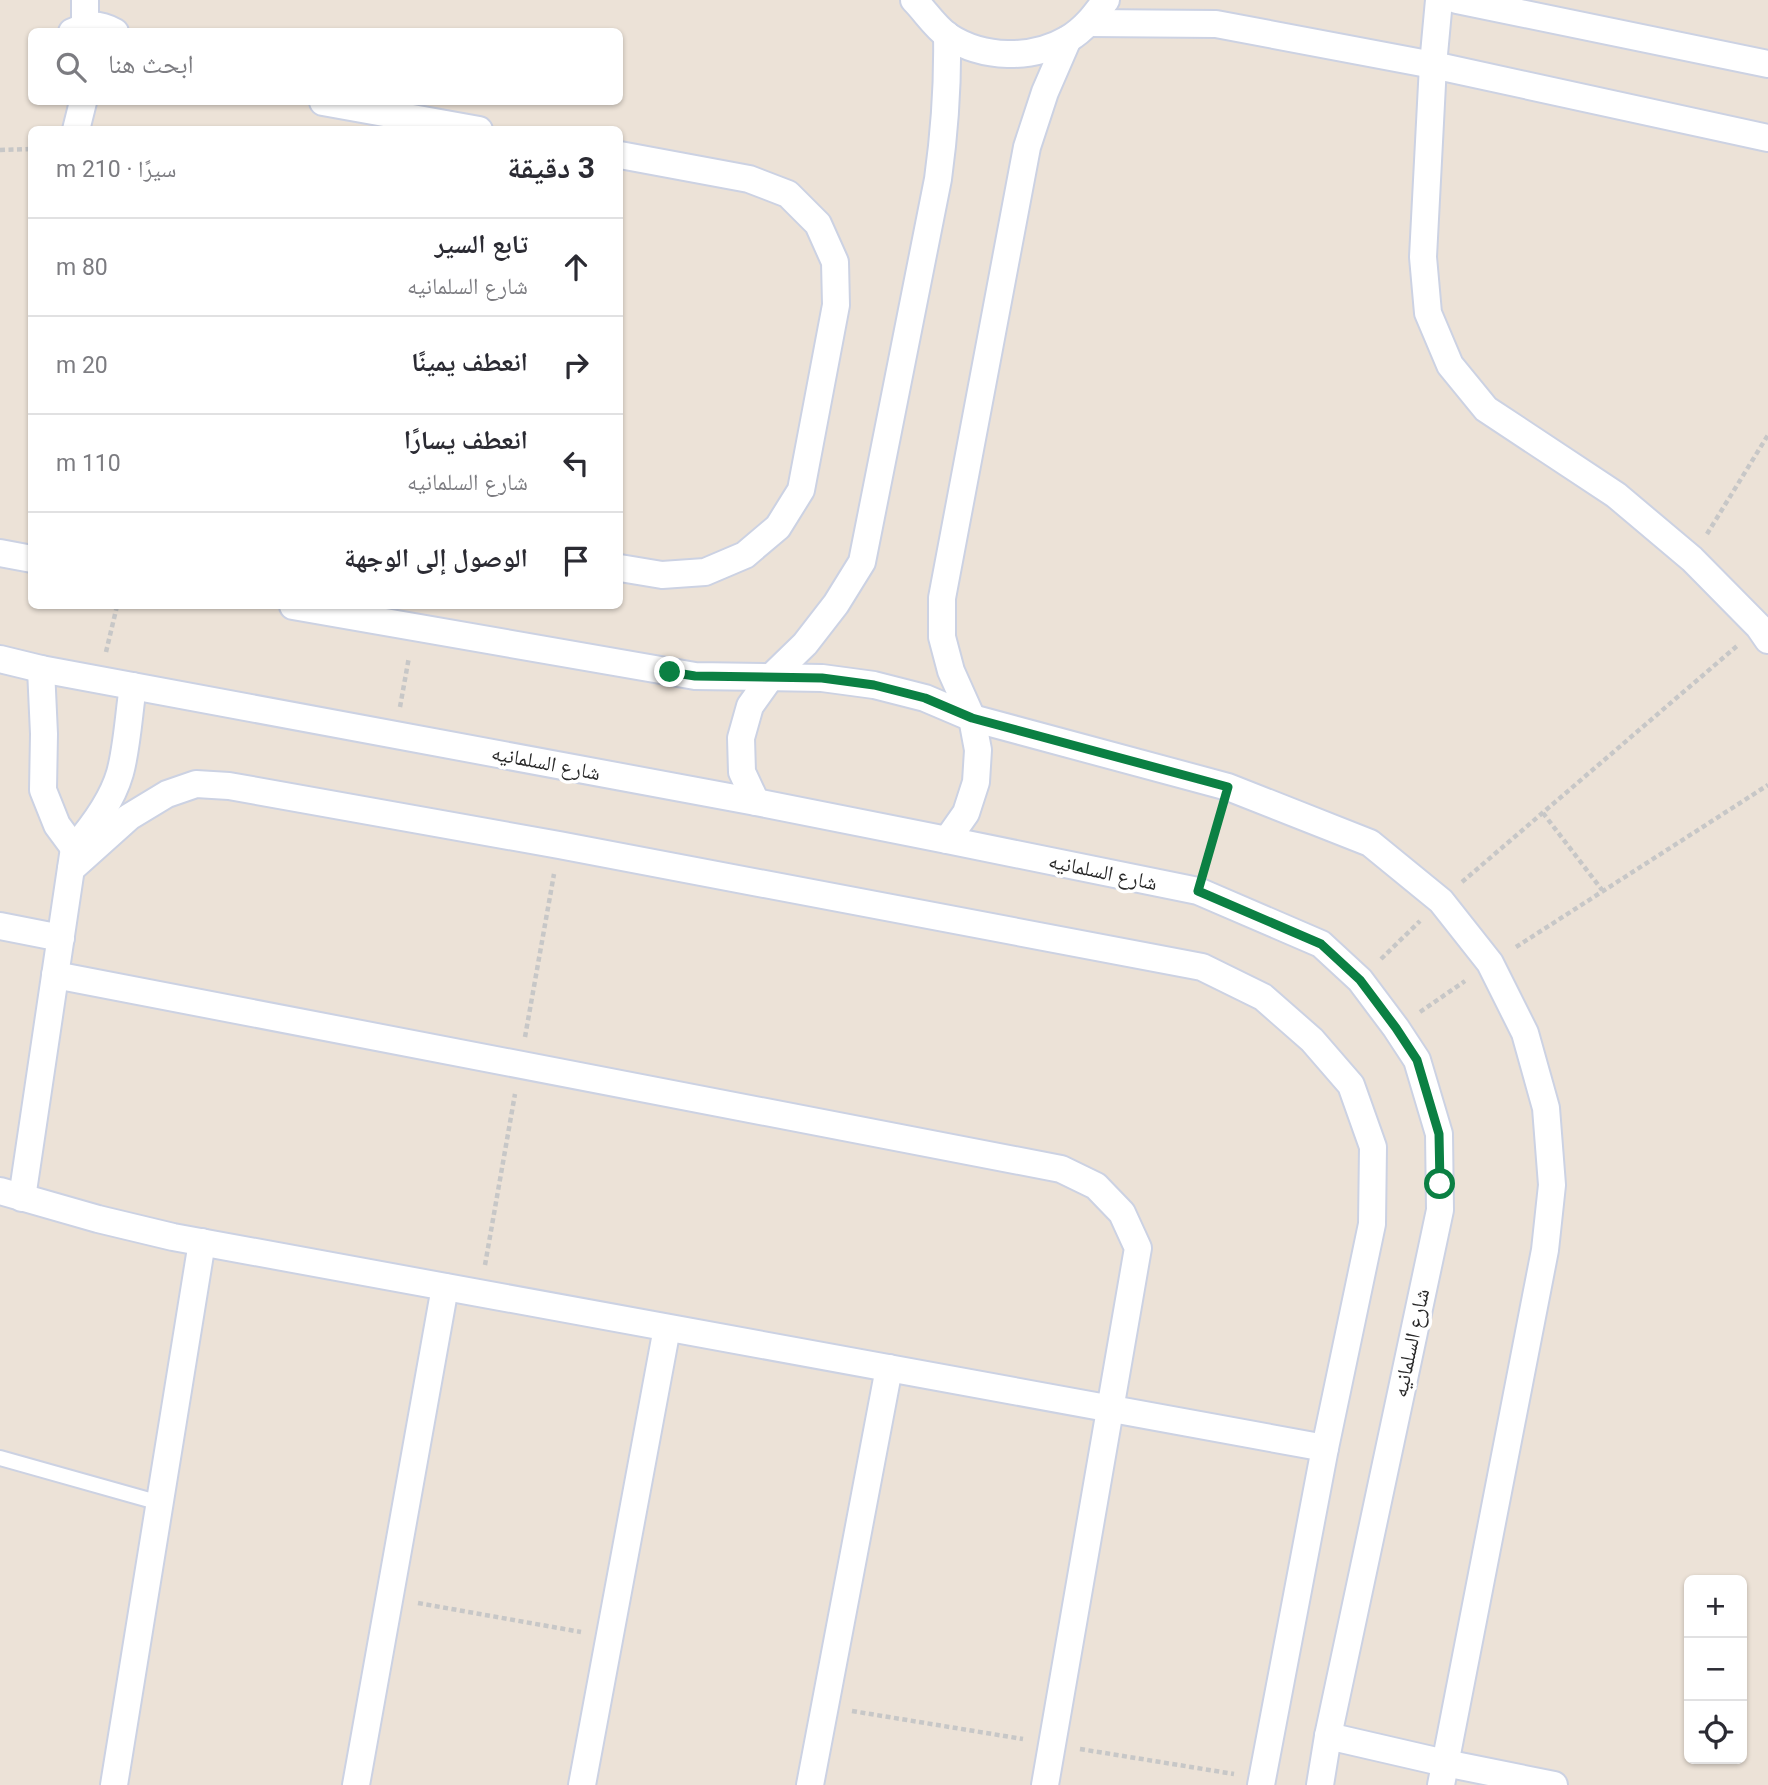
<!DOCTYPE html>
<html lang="ar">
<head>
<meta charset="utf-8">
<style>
	:root { --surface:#fff; --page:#f7f7f7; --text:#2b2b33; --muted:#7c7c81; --line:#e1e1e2 }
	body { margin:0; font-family:Roboto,"Noto Naskh Arabic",sans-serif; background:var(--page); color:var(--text); direction:rtl }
	.controls { position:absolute; right:21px; bottom:21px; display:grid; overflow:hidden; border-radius:10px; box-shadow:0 2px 5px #0004 }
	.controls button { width:63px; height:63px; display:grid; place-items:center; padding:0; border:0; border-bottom:2px solid var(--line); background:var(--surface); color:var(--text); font:35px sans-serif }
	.stop { position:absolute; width:21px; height:21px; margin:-16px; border:5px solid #0b8043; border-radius:50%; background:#fff }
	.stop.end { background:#0b8043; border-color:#fff; box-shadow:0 2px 7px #0008 }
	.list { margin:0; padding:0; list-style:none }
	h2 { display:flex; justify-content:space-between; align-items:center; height:91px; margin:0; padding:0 28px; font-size:30px }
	h2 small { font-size:23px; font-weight:400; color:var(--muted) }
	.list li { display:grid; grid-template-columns:46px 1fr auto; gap:21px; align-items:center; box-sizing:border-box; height:98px; padding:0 28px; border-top:2px solid var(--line) }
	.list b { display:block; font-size:26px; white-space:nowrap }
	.list p { margin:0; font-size:23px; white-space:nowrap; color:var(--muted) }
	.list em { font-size:23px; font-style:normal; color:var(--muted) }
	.icon { flex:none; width:38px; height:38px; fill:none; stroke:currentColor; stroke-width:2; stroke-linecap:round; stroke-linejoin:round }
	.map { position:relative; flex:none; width:1768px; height:1785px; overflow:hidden; direction:ltr }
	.search { position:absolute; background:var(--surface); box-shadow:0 2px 5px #0004; left:28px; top:28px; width:595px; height:77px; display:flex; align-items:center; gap:18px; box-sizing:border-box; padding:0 24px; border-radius:10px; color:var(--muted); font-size:26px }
	.panel { position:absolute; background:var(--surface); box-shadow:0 2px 5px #0004; left:28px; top:126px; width:595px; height:483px; border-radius:10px; direction:rtl }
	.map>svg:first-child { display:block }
</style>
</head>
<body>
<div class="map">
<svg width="1768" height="1785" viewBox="0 0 1768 1785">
	<rect width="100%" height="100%" fill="#ece2d7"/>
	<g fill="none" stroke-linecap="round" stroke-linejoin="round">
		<defs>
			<path id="lane" d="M0 1458 160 1503"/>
			<g id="street">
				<path d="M914 0C925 11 935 27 948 36 983 59 1032 60 1068 39 1085 29 1095 15 1106 0"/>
				<path d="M1439 0 1433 65 1423 257 1428 313 1450 365 1486 409 1616 495 1692 559 1759 627 1768 640"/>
				<path d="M1457 0 1768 64"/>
				<path d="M1089 23 1216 24 1433 65 1768 138"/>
				<path d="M85 25V0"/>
				<path d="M72 32C89 24 98 23 115 32"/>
				<path d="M323 102 479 130"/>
				<path d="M76 130 83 102"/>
				<path d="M620 155 749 179 788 194 818 224 835 262 836 305 801 490 778 527 745 555 705 572 662 575 620 568"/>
				<path d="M0 553 32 559"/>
				<path d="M293 606 695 676 822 678 874 685 925 698 972 718 1228 787 1370 843 1441 901 1490 963 1525 1033 1546 1108 1552 1185 1545 1250 1441 1785"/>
				<path d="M0 659 41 669 756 802 947 840 1198 891 1321 944 1360 980 1396 1028 1417 1060 1439 1134 1440 1210 1328 1736 1320 1785"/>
				<path d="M41 669 44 734 43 790 57 825 74 848"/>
				<path d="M756 802 742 772 741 738 750 706 770 678 805 644 836 604 862 562 938 179C945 128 948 86 947 35"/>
				<path d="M947 840 966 813 976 782 978 750 972 718 951 671 942 637V598L1027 147 1045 92 1068 39"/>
				<path d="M71 869 129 817 167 794 196 784 229 786 559 845 1202 967 1263 997 1312 1040 1351 1085 1373 1147 1372 1224 1325 1448 1261 1785"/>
				<path d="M0 926 61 938"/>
				<path d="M55 975 1061 1169 1096 1186 1122 1213 1138 1248 1045 1785"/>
				<path d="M0 1191 98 1219 173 1237 1325 1448"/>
				<path d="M22 1198 74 848C93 826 112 801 120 773 127 748 129 712 133 686"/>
				<path d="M1328 1736 1445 1763 1554 1785"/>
				<path d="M114 1785 202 1242"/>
				<path d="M356 1785 445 1287"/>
				<path d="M582 1785 667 1328"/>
				<path d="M810 1785 889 1368"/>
			</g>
		</defs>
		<!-- lane casing -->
		<use href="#lane" stroke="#ccd2e3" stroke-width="18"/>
		<!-- street casing -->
		<use href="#street" stroke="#ccd2e3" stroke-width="30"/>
		<!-- path -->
		<g stroke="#c7c7c7" stroke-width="4.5" stroke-dasharray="5 3.5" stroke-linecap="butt">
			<path d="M0 150 32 149"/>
			<path d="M1707 534 1768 435"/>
			<path d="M106 652 117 606"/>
			<path d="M400 707 409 657"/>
			<path d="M1543 813 1602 890"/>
			<path d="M1206 864 1220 815"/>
			<path d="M1462 882 1737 646"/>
			<path d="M1516 947 1768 785"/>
			<path d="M1381 959 1420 921"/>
			<path d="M1420 1012 1465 981"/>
			<path d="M525 1037 554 874"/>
			<path d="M485 1265 515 1094"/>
			<path d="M418 1603 581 1632"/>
			<path d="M852 1711 1023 1739"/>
			<path d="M1080 1749 1234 1774"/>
		</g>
		<!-- lane -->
		<use href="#lane" stroke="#fff" stroke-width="14"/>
		<!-- street -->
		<use href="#street" stroke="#fff" stroke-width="26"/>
	</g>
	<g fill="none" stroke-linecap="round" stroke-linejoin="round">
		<!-- route -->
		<path stroke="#0b8043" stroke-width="9" d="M670 672 695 676 822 678 874 685 925 698 972 718 1228 787 1198 891 1321 944 1360 980 1396 1028 1417 1060 1439 1134 1440 1184"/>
	</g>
	<g text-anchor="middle" stroke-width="7" stroke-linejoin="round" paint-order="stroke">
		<!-- street labels -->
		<g font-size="21" fill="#282828" stroke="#fff">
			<text transform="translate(546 763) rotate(11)" y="7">شارع السلمانيه</text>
			<text transform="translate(1103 872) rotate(12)" y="7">شارع السلمانيه</text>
			<text transform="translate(1411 1343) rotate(-78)" y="7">شارع السلمانيه</text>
		</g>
	</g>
</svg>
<div class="controls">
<button>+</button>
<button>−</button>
<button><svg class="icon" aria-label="locate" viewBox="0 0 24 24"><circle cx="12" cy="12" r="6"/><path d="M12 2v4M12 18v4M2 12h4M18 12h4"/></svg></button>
</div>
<div class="stop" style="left:1440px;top:1184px"></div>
<div class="stop end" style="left:670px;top:672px"></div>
<div class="search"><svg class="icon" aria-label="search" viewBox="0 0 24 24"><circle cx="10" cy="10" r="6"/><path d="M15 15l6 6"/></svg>ابحث هنا</div>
<section class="panel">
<h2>3 دقيقة<small>سيرًا · 210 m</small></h2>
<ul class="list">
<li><svg class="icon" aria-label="ahead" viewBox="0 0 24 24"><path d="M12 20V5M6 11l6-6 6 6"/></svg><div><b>تابع السير</b><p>شارع السلمانيه</p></div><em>80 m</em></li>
<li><svg class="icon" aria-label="right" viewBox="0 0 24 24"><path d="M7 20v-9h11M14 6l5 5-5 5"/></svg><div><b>انعطف يمينًا</b></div><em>20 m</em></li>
<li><svg class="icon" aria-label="left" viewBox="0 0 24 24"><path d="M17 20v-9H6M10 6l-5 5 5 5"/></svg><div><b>انعطف يسارًا</b><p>شارع السلمانيه</p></div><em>110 m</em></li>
<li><svg class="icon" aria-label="arrive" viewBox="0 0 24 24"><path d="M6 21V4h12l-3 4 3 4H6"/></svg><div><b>الوصول إلى الوجهة</b></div></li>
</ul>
</section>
</div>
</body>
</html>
